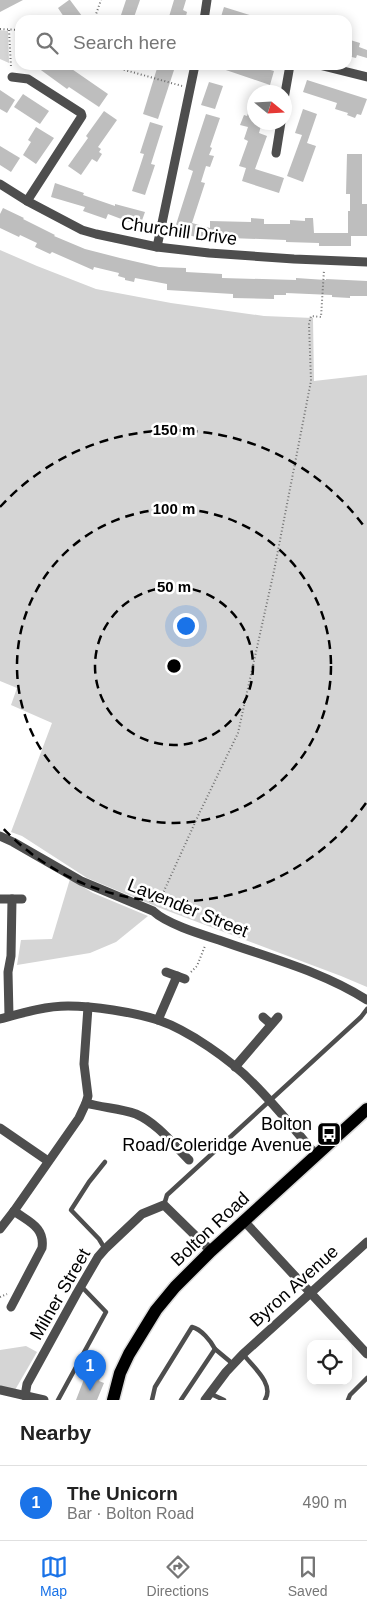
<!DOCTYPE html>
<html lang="en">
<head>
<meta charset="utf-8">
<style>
	:root { --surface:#fff; --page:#f2f2f2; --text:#222; --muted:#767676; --line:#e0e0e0; --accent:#1a73e8 }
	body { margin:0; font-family:Helvetica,sans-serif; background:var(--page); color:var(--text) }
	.controls { position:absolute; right:15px; bottom:15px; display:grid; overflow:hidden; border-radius:10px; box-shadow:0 2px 12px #0003 }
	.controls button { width:45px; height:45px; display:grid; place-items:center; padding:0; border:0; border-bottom:1px solid var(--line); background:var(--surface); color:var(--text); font:25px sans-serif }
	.compass { position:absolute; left:247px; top:85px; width:45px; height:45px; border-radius:50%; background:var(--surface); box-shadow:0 2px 12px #0003; rotate:108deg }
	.you { position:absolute; left:185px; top:625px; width:18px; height:18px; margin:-12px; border:4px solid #fff; border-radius:50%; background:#1a73e8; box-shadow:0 0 0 8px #1a73e833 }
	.badge { display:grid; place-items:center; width:32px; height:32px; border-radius:50%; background:var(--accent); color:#fff; font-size:16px; font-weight:700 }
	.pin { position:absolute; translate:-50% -41px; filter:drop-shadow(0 1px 2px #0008) }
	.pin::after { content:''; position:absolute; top:26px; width:18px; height:15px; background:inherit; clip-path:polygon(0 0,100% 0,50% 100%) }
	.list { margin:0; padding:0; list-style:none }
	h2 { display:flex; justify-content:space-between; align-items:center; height:65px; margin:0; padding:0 20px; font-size:21px }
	h2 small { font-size:16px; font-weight:400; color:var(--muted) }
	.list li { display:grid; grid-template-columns:32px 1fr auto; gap:15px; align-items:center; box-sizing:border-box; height:75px; padding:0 20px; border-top:1px solid var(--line) }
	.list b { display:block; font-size:19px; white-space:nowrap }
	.list p { margin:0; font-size:16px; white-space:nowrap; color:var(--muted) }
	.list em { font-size:16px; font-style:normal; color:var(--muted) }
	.icon { flex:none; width:28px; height:28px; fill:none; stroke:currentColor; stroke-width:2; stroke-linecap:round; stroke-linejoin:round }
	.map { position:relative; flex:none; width:367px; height:1400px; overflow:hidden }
	.search { position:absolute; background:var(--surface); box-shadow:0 2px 12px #0003; left:15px; right:15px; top:15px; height:55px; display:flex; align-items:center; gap:12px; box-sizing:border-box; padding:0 18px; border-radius:15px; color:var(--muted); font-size:19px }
	.sheet { height:140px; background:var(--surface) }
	nav { display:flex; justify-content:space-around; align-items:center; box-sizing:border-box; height:70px; border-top:1px solid var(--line); background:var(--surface); font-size:14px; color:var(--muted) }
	nav a { display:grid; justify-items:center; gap:2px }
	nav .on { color:var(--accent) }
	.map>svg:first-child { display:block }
</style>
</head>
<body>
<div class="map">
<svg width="367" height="1400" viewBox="0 0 367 1400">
	<rect width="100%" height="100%" fill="#fff"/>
	<!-- green -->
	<g fill="#d5d5d5">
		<path d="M0 30 8 31 9 63 0 59Z"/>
		<path d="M0 250 37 266 96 289 171 303 264 316 313 318 314 381 367 375V987L341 976 160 908 87 878 22 836 11 832 52 723 11 705 17 688 0 681Z"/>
		<path d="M70 879 93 893 148 916 116 942 90 953 17 965 21 940 52 939Z"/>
		<path d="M26 1346 37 1352 15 1390 0 1386V1350Z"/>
	</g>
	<!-- building -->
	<g fill="#bebebe">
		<path d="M0 0H23L0 12Z"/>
		<path d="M69 0H70L85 20H66L58 8Z"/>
		<path d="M126 0H140L133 20 120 18Z"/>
		<path d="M174 0H186L183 10 187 12 185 20H168Z"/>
		<path d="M224 7 259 18 258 20H220Z"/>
		<path d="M347 39 360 43 359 47 367 50V58L357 55 356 58 347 56Z"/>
		<path d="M34 65H66L108 94 99 107 69 87 67 89Z"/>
		<path d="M158 65 174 70 158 119 143 114Z"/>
		<path d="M217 65H253L274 71 270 85 217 67Z"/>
		<path d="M307 80 367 99 361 115 357 114 355 118 347 115 348 113 335 109 337 103 303 92Z"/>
		<path d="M209 82 223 86 215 109 201 105Z"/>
		<path d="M0 90 15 100 7 113 0 109Z"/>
		<path d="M23 94 49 111 40 124 14 107Z"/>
		<path d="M253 99H254V122H262L259 133 267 136 255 169 284 178 279 193 242 181 246 168 239 166 248 141 244 139 248 127 240 125 244 115 247 116Z"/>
		<path d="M303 109 317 114 307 143 316 146 303 182 287 176 302 135 295 133Z"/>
		<path d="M104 111 117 120 98 147 101 149 99 152 102 154 97 162 92 159 81 175 68 166 88 138 86 136Z"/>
		<path d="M206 114 220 118 210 147 212 148 209 155 214 156 210 167 206 166 201 182 205 183 192 223 210 228V221L251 222V218L264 219V224H290V220L305 221V218H313L314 233H348V211H350V194H346L347 154H362V204H367V236H351V246H319V243L286 242V240L204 237 203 239 174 231 193 171 188 169Z"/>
		<path d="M150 122 163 126 151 164 155 165 145 195 132 191 144 154 140 153Z"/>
		<path d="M36 127 54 138 36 164 23 155 31 142 28 140Z"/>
		<path d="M0 146 20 158 11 172 0 165Z"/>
		<path d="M55 183 84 193 83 195 115 206V204L145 212 140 226 108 214 106 219 83 211 85 207 51 197Z"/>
		<path d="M3 208 24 218 23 219 55 235 54 236 85 249 120 258 159 267 186 268V272L222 274V278L296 280V278L326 280V279L367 281V296H350V298L332 297V295L286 293V295H274V299L233 298V294L167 290V284L135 278 134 282 125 280V278L118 276 119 273 94 267 93 270 52 252 50 254 35 247 37 243 20 235 19 237 0 228V214Z"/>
		<path d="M90 1365 103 1372 99 1381 104 1383 97 1400H76L86 1374H85Z"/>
	</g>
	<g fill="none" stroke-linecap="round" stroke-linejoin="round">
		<defs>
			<path id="primary" d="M113 1400 120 1373 129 1354 156 1310 175 1287 211 1251 367 1109"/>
		</defs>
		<!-- primary casing -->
		<use href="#primary" stroke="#dbdbdb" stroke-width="15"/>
		<!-- path -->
		<g stroke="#707070" stroke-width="2" stroke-dasharray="1 2.5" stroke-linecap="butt">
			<path d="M94 20 101 0"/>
			<path d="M0 29 20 30"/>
			<path d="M9 30 11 67"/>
			<path d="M107 65 182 86"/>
			<path d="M161 904 159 902 198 816 238 733 274 571 311 381 309 324 311 316 321 317 324 270"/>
			<path d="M191 972 197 966 205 946"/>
			<path d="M0 1297 7 1294"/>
		</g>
		<!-- service -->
		<g stroke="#4e4e4e" stroke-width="4.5">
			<path d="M164 1205 167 1195 361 1017 367 1009"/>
			<path d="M105 1249 99 1239 71 1210 89 1182 105 1162"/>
			<path d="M243 1354C252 1366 275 1384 265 1400"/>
			<path d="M209 1393 224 1400"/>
			<path d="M58 1400 106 1312 81 1286"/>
			<path d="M152 1400 155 1387 192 1327C201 1329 211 1341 215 1349"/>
			<path d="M181 1400 215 1349 233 1364"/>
			<path d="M348 1400 350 1395 367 1378"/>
		</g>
		<!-- minor -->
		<g stroke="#4e4e4e" stroke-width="9">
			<path d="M204 20 207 0"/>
			<path d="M319 65 367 77"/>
			<path d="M12 77 28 79 81 113 82 116 27 201"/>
			<path d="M284 99 290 65"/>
			<path d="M276 153 281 122"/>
			<path d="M0 184 27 201 82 230 96 234 157 247 209 253 294 259 367 262"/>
			<path d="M157 247 195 65"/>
			<path d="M0 836 13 842 81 881 153 911C167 924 200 934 219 940 269 958 322 971 367 1000"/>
			<path d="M0 899H22"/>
			<path d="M166 972 185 979"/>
			<path d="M9 1016 8 972 11 956 12 899"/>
			<path d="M263 1017 271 1024"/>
			<path d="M0 1019C22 1013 45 1006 68 1006 94 1006 132 1012 158 1020 188 1030 231 1060 253 1083 276 1106 296 1131 316 1155"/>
			<path d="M158 1020 177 976"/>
			<path d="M235 1067 278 1017"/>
			<path d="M86 1103C103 1108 120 1108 136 1114 157 1123 173 1144 189 1160"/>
			<path d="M0 1128 48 1161"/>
			<path d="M244 1221 367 1354"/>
			<path d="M0 1229 14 1211 79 1118 86 1103 88 1096 84 1064 88 1007"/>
			<path d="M11 1307 42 1248C45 1227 29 1222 14 1211"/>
			<path d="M0 1390 44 1400"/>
			<path d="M25 1396 27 1384 77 1293 98 1257 105 1249 142 1214 164 1205 211 1251"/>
			<path d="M205 1400 226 1372 243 1354 367 1242"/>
		</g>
		<!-- primary -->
		<use href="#primary" stroke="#000" stroke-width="12"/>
	</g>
	<!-- distance rings -->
	<g fill="none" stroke="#000" stroke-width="2.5" stroke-dasharray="9 6">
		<circle cx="174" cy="666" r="79"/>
		<circle cx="174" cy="666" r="157"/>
		<path d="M366 803A236 236 0 0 1 0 825M0 507A236 236 0 0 1 366 529"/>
	</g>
	<!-- icons -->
	<defs>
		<symbol id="bus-square" viewBox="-11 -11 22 22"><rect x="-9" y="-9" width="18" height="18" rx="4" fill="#000" stroke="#fff"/><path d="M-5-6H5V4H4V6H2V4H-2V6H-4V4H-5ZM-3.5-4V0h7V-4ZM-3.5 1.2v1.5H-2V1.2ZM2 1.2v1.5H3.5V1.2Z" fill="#fff"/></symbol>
	</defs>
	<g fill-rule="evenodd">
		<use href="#bus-square" x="315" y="1120" width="28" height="28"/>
	</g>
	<g text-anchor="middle" stroke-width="5" stroke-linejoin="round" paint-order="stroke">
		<!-- street labels -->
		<g font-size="18" fill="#000" stroke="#fff">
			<text transform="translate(179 231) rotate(8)" y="6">Churchill Drive</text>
			<text transform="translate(188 908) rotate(22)" y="6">Lavender Street</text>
			<text transform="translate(210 1229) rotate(-43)" y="6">Bolton Road</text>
			<text transform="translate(294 1286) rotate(-42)" y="6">Byron Avenue</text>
			<text transform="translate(60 1294) rotate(-60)" y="6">Milner Street</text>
		</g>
		<!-- poi labels -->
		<g font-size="18" fill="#000" stroke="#fff" text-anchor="end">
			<text x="312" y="1130">Bolton<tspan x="312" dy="21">Road/Coleridge Avenue</tspan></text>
		</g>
	</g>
	<circle cx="174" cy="666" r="8" fill="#000" stroke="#fff" stroke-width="2.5"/>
	<g font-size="15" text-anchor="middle" font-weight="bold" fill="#000" stroke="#fff" stroke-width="5" stroke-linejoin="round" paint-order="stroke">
		<text x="174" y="435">150 m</text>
		<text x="174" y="514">100 m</text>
		<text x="174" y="592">50 m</text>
	</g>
</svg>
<div class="controls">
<button><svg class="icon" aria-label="locate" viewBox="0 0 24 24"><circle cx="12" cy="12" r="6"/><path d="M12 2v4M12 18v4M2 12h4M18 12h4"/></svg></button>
</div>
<svg class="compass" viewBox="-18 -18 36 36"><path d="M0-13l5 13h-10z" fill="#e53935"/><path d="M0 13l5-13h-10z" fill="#767676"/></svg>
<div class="you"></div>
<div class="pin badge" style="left:90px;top:1391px">1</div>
<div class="search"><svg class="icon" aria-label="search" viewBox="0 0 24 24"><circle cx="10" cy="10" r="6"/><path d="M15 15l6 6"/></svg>Search here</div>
</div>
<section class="sheet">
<h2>Nearby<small></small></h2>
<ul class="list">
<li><span class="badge">1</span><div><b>The Unicorn</b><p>Bar · Bolton Road</p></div><em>490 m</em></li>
</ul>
</section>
<nav>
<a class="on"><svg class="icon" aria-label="map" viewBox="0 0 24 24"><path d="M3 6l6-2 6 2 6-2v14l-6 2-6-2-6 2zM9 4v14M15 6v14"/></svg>Map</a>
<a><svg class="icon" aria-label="directions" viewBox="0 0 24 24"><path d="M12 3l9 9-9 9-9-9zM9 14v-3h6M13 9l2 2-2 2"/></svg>Directions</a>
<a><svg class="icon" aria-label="saved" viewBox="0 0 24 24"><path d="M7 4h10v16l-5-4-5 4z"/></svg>Saved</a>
</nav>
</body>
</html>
